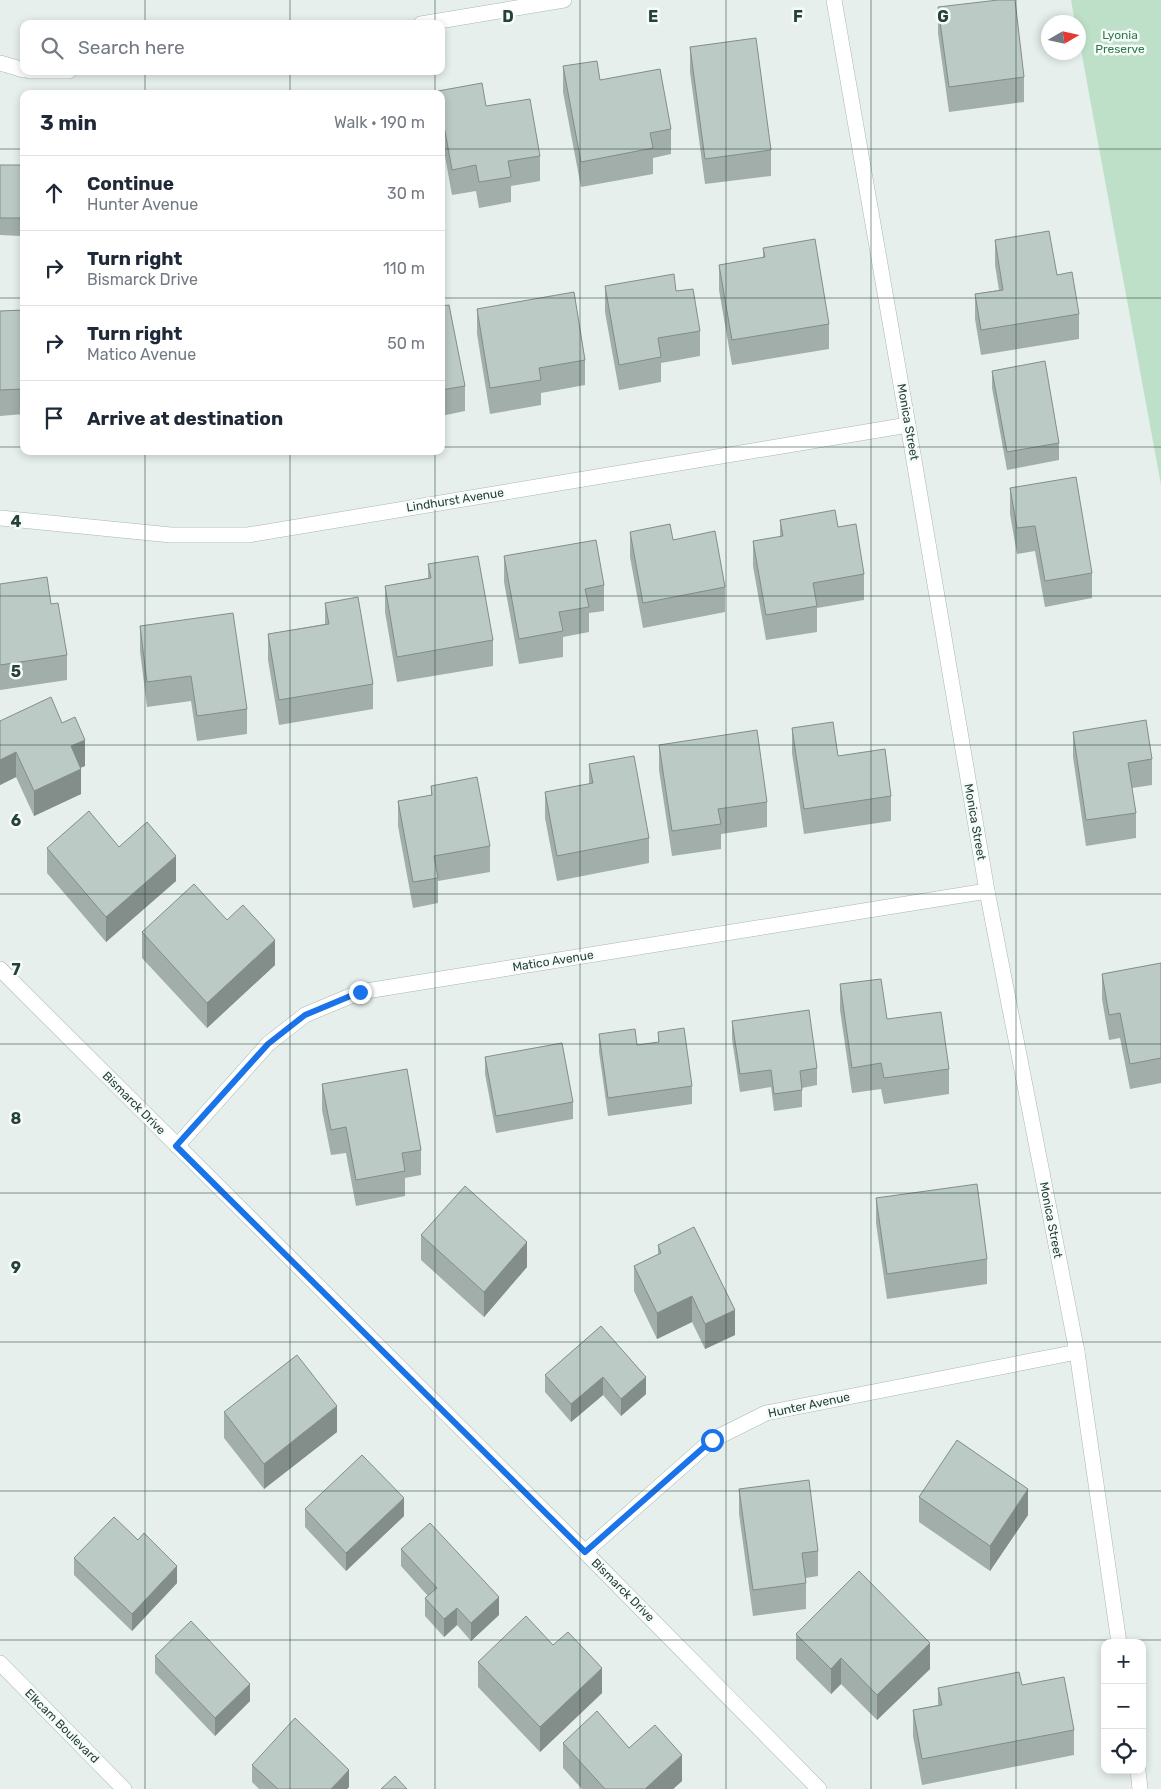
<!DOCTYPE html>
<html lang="en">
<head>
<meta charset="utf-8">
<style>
	:root { --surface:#fff; --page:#f6f6f7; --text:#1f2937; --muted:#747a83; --line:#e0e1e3 }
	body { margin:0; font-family:Rubik,sans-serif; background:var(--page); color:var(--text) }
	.controls { position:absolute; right:15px; bottom:15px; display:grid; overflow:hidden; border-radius:10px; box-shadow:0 2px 8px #0003 }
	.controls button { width:45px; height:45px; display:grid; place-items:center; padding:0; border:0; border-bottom:1px solid var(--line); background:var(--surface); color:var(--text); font:25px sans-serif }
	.compass { position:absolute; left:1041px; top:15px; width:45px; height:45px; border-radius:50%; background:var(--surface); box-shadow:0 2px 8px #0003; rotate:81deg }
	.stop { position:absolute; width:15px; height:15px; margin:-11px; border:4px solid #1a73e8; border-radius:50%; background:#fff }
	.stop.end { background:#1a73e8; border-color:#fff; box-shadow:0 1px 5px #0008 }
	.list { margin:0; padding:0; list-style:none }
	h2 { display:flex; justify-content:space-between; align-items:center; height:65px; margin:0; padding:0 20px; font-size:21px }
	h2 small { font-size:16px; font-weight:400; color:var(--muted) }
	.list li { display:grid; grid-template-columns:32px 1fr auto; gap:15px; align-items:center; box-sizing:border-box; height:75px; padding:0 20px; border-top:1px solid var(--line) }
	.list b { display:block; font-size:19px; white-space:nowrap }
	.list p { margin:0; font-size:16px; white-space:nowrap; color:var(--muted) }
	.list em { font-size:16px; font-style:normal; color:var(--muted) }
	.icon { flex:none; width:28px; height:28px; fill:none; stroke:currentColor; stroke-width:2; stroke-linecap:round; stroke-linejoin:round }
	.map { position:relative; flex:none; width:1161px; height:1789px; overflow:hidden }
	.search { position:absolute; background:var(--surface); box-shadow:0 2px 8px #0003; left:20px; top:20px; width:425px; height:55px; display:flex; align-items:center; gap:12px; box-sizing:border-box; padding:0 18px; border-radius:10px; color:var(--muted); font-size:19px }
	.panel { position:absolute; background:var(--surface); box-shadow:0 2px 8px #0003; left:20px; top:90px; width:425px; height:365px; border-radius:10px }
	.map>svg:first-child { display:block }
</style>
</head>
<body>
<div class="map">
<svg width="1161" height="1789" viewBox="0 0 1161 1789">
	<rect width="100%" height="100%" fill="#e6efeb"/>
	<!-- green -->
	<path fill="#bfe0c8" d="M1071 0H1161V485L1079 39 1078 22H1075Z"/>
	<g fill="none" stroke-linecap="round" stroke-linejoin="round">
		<defs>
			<g id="street">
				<path d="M834 0 908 425 987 891 1077 1352 1119 1643"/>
				<path d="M421 24 564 0"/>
				<path d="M0 63 24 70"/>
				<path d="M30 71H69"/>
				<path d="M0 518 171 535H248L908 425"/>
				<path d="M0 969 585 1552 819 1789"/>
				<path d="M177 1146 268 1044 305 1015 360 992 987 891"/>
				<path d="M585 1552 712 1440 766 1413 1077 1352"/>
				<path d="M1138 1770 1140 1789"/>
			</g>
			<path id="secondary" d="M0 1663 124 1789"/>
		</defs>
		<!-- street casing -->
		<use href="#street" stroke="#a8b8b2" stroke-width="16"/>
		<!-- secondary casing -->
		<use href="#secondary" stroke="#a4bbb3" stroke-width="16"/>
		<!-- street -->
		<use href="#street" stroke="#fff" stroke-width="15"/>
		<!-- secondary -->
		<use href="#secondary" stroke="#fff" stroke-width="15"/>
	</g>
	<!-- wall -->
	<g fill="#a1aea9">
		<path d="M938 7 1024 77V102L949 112 938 33Z"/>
		<path d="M690 47 771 150V176L705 184 690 72Z"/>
		<path d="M563 66 600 80 671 129V154L653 158V174L581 187 563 92Z"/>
		<path d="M438 91 486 106 540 156V181L511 186V202L479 208 476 191 452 195 441 134V94H438Z"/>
		<path d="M0 165 22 183 21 236 0 235Z"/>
		<path d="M995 240 1057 275 1079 314V339L981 355 975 319V294L999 290 995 265Z"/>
		<path d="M763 248 829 324V349L732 365 719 290V265L763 258Z"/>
		<path d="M605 286 676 291 700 331V356L661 363V382L619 390 605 312Z"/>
		<path d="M441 306 465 386V411L441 416Z"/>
		<path d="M477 309 585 360V385L541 393V405L490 414 477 334Z"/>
		<path d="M24 310V414L0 416V311Z"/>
		<path d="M992 371 1059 443V460L1007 470 992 388Z"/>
		<rect x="107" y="451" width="46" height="3"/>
		<path d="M1010 488 1092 573V598L1045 607 1035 551 1017 554 1010 514Z"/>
		<path d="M780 520 838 527 864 574V600L817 608V632L766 640 753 566V541L780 537Z"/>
		<path d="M630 532 673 540 725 587V612L643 628 630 557Z"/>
		<path d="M504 556 604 585V611L589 613V632L563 637V657L519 664 504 582Z"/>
		<path d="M428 564 493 640V666L397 682 385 612V586L428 578Z"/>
		<path d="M0 584 51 604 67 655V680L0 690Z"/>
		<path d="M325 603 373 684V709L279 725 268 660V634L325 624Z"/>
		<path d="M140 626 247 709V734L197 741 191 701 147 707 140 651Z"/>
		<path d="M0 721 62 723 85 766 81 767V794L34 816 16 777 0 785Z"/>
		<path d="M792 728 838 756 891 796V821L804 834 792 753Z"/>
		<path d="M1073 732 1152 759V785L1132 788 1136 813V838L1086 846 1073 757Z"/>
		<path d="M659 745 767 802V827L721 834V849L672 856 659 770Z"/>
		<path d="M589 764 649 838V863L557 881 545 818V792L589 784Z"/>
		<path d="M431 786 490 846V872L438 881V903L413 908 398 826V801L431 795Z"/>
		<path d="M119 847 176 881 106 942 47 873V848Z"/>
		<path d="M142 932 275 965 207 1028 142 958Z"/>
		<path d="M1161 963V1083L1130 1089 1120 1038 1109 1040 1102 999V974Z"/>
		<path d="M840 984 887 1019 949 1069V1094L884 1104 881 1089 852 1093 840 1010Z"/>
		<path d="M732 1021 817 1068V1085L802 1088V1107L774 1111 771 1087 740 1092 732 1039Z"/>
		<path d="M658 1032 692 1086V1104L608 1116 599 1052V1034L637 1045 658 1042Z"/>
		<path d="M485 1057 573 1102V1119L496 1133 485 1074Z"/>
		<path d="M322 1084 421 1150V1175L405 1178V1196L356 1206 346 1153 331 1155 322 1110Z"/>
		<path d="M876 1198 987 1259V1284L887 1299 876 1223Z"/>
		<path d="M421 1235 527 1267 484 1317 421 1260Z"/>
		<path d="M658 1245 735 1335 705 1349 692 1322 657 1339 634 1291V1266L658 1254Z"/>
		<path d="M601 1326 646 1394 621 1416 603 1395 571 1422 545 1392V1375Z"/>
		<path d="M224 1412 337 1432 264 1489 224 1438Z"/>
		<path d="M739 1489 818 1551V1576L806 1578V1609L753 1616 739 1514Z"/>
		<path d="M919 1497 1028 1515 990 1571 919 1522Z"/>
		<path d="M305 1509 404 1516 346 1571 305 1527Z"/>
		<path d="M401 1549 499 1615 471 1641 457 1625 444 1637 425 1616V1598L428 1596 401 1566Z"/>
		<path d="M74 1558 177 1583 132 1631 74 1575Z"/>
		<path d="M796 1634 930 1669 877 1720 841 1684 831 1694 796 1659Z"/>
		<path d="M553 1645 602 1693 540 1752 478 1687V1662Z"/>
		<path d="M155 1656 250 1701 215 1736 155 1673Z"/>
		<path d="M1022 1685 1074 1730V1755L922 1785 913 1736V1710L938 1705V1688Z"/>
		<path d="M563 1743 629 1748 682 1781 673 1789H582L563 1768Z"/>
		<path d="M252 1765 349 1787 347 1789H259L252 1782Z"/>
	</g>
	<!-- shaded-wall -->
	<g fill="#838d89">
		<path d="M85 740V766L71 772V746Z"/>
		<path d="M16 752V777L0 785V760Z"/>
		<path d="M81 769V794L34 816V791Z"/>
		<path d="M176 856V881L106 942V917Z"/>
		<path d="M275 940V965L207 1028V1003Z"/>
		<path d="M527 1242V1267L484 1317V1292Z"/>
		<path d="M692 1296V1322L657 1339V1313Z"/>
		<path d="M735 1310V1335L705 1349V1324Z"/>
		<path d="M603 1377V1395L571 1422V1404Z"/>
		<path d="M646 1377V1394L621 1416V1399Z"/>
		<path d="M337 1406V1432L264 1489V1464Z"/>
		<path d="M1028 1489V1515L990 1571V1546Z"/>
		<path d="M404 1498V1516L346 1571V1553Z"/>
		<path d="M177 1566V1583L132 1631V1614Z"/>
		<path d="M499 1597V1615L471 1641V1623Z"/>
		<path d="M457 1608V1625L444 1637V1619Z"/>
		<path d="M930 1643V1669L877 1720V1695Z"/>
		<path d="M841 1658V1684L831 1694V1669Z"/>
		<path d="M602 1668V1693L540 1752V1727Z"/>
		<path d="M250 1684V1701L215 1736V1718Z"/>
		<path d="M682 1755V1781L673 1789H645Z"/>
		<path d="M349 1770V1787L347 1789H331Z"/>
	</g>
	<!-- building -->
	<g fill="#bbcac4" stroke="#838d89">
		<path d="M998 0H1015L1024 77 949 87 938 7Z"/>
		<path d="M756 38 771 150 705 159 690 47Z"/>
		<path d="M597 61 600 80 660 69 671 129 650 133 653 148 581 162 563 66Z"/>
		<path d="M482 83 486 106 530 99 540 156 508 161 511 177 479 182 476 165 452 170 441 109V94H439L438 91Z"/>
		<path d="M0 165H22L21 218H0Z"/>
		<path d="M1049 231 1057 275 1072 272 1079 314 981 330 975 294 1003 290 995 240Z"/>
		<path d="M815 239 829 324 732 340 719 265 765 257 763 248Z"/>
		<path d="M674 274 676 291 693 289 700 331 658 338 661 357 619 365 605 286Z"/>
		<path d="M574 292 585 360 539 368 541 380 490 388 477 309Z"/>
		<path d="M449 305 465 386 441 390V306Z"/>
		<path d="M24 310V389L0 390V311Z"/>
		<path d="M1045 361 1059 443 1007 452 992 371Z"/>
		<path d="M1076 477 1092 573 1045 581 1035 526 1017 528 1010 488Z"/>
		<path d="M835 510 838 527 856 524 864 574 813 583 817 606 766 615 753 541 783 536 780 520Z"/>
		<path d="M670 524 673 540 715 531 725 587 643 603 630 532Z"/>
		<path d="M596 540 604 585 585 589 589 607 559 612 563 631 519 639 504 556Z"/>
		<path d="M478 556 493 640 397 657 385 586 431 578 428 564Z"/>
		<path d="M47 577 51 604 58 603 67 655 0 665V584Z"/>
		<path d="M358 597 373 684 279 700 268 634 329 624 325 603Z"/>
		<path d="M233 613 247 709 197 716 191 676 147 682 140 626Z"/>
		<path d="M51 697 62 723 75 717 85 740 71 746 81 769 34 791 16 752 0 760V721Z"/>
		<path d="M1146 720 1152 759 1128 763 1136 813 1086 820 1073 732Z"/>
		<path d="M833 722 838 756 885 749 891 796 804 809 792 728Z"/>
		<path d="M757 730 767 802 718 809 721 824 672 831 659 745Z"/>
		<path d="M634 756 649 838 557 856 545 792 593 783 589 764Z"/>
		<path d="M477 777 490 846 434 856 438 878 413 882 398 801 432 795 431 786Z"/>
		<path d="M89 811 119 847 147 822 176 856 106 917 47 848Z"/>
		<path d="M194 884 227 920 243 905 275 940 207 1003 142 932Z"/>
		<path d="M1161 963V1058L1130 1064 1120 1013 1109 1015 1102 974Z"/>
		<path d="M881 979 887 1019 941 1012 949 1069 884 1078 881 1063 852 1068 840 984Z"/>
		<path d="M809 1010 817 1068 800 1071 802 1090 774 1094 771 1070 740 1074 732 1021Z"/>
		<path d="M684 1028 692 1086 608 1098 599 1034 635 1029 637 1045 659 1042 658 1032Z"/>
		<path d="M562 1043 573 1102 496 1116 485 1057Z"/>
		<path d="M407 1069 421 1150 402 1153 405 1171 356 1180 346 1127 331 1130 322 1084Z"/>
		<path d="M977 1184 987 1259 887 1274 876 1198Z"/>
		<path d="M465 1186 527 1242 484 1292 421 1235Z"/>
		<path d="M694 1227 735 1310 705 1324 692 1296 657 1313 634 1266 661 1253 658 1245Z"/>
		<path d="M601 1326 646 1377 621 1399 603 1377 571 1404 545 1375Z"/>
		<path d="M297 1355 337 1406 264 1464 224 1412Z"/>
		<path d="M957 1440 1028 1489 990 1546 919 1497Z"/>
		<path d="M362 1455 404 1498 346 1553 305 1509Z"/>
		<path d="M809 1480 818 1551 802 1553 806 1583 753 1590 739 1489Z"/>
		<path d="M114 1517 138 1540 144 1533 177 1566 132 1614 74 1558Z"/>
		<path d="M430 1523 499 1597 471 1623 457 1608 444 1619 425 1598 437 1588 401 1549Z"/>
		<path d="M859 1571 930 1643 877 1695 841 1658 831 1669 796 1634Z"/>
		<path d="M526 1616 553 1645 568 1632 602 1668 540 1727 478 1662Z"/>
		<path d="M191 1621 250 1684 215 1718 155 1656Z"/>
		<path d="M1019 1672 1022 1685 1064 1677 1074 1730 922 1759 913 1710 942 1705 938 1688Z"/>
		<path d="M597 1711 629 1748 655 1725 682 1755 645 1789H605L563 1743Z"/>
		<path d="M295 1718 349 1770 331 1789H278L252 1765Z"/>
		<path d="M395 1776 407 1789H381Z"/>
	</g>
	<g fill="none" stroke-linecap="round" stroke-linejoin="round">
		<!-- route -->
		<path stroke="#1a73e8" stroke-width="6" d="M360 992 305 1015 268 1044 176 1146 585 1552 712 1440"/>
	</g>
	<!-- grid -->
	<path fill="none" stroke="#24423a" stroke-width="1" stroke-opacity="0.55" d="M145 0V24M290 0V24M435 0V24M580 0V1789M726 0V1789M871 0V1789M1016 0V1789M145 71V94M290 71V94M435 71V94M0 149H24M441 149H1161M0 298H24M441 298H1161M0 447H24M441 447H1161M145 451V1789M290 451V1789M435 451V1789M0 596H1161M0 745H1161M0 894H1161M0 1044H1161M0 1193H1161M0 1342H1161M0 1491H1161M0 1640H1161"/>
	<g text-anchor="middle" stroke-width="5" stroke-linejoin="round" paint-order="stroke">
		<!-- park labels -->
		<g font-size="12" fill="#2d7a4b" stroke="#f7fbf9">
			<text x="1120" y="39">Lyonia<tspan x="1120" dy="14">Preserve</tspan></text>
		</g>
		<!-- street labels -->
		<g font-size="12" fill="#24423a" stroke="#f7fbf9">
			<text transform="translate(908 422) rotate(80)" y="4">Monica Street</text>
			<text transform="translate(455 500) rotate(-9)" y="4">Lindhurst Avenue</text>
			<text transform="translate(975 822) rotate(80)" y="4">Monica Street</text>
			<text transform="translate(553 961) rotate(-9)" y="4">Matico Avenue</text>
			<text transform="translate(134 1103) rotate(45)" y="4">Bismarck Drive</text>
			<text transform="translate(1051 1220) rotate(79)" y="4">Monica Street</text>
			<text transform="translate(809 1405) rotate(-12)" y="4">Hunter Avenue</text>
			<text transform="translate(623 1590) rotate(45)" y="4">Bismarck Drive</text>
			<text transform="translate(62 1726) rotate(45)" y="4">Elkcam Boulevard</text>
		</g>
	</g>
	<g font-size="16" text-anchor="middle" font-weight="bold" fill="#24423a" stroke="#f7fbf9" stroke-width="5" stroke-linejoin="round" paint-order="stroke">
		<text x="508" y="22">D</text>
		<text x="653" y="22">E</text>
		<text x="798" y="22">F</text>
		<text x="943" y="22">G</text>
		<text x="16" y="527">4</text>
		<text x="16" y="677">5</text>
		<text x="16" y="826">6</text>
		<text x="16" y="975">7</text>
		<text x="16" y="1124">8</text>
		<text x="16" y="1273">9</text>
	</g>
</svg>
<div class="controls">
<button>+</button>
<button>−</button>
<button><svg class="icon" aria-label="locate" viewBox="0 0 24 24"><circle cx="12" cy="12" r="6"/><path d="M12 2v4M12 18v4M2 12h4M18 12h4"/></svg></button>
</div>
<svg class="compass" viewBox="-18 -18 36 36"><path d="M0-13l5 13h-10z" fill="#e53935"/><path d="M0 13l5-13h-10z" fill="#747a83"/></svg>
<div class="stop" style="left:712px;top:1440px"></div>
<div class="stop end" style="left:360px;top:992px"></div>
<div class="search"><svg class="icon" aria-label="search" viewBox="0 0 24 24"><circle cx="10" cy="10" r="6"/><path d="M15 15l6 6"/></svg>Search here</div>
<section class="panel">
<h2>3 min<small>Walk · 190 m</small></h2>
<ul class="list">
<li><svg class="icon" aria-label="ahead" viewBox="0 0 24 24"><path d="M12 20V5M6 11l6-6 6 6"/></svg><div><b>Continue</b><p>Hunter Avenue</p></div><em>30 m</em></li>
<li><svg class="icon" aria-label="right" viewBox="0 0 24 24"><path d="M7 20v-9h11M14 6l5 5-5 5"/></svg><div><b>Turn right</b><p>Bismarck Drive</p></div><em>110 m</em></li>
<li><svg class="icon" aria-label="right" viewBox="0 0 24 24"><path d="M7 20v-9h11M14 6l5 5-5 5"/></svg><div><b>Turn right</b><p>Matico Avenue</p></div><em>50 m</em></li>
<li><svg class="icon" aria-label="arrive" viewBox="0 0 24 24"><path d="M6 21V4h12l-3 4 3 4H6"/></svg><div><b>Arrive at destination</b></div></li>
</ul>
</section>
</div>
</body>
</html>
